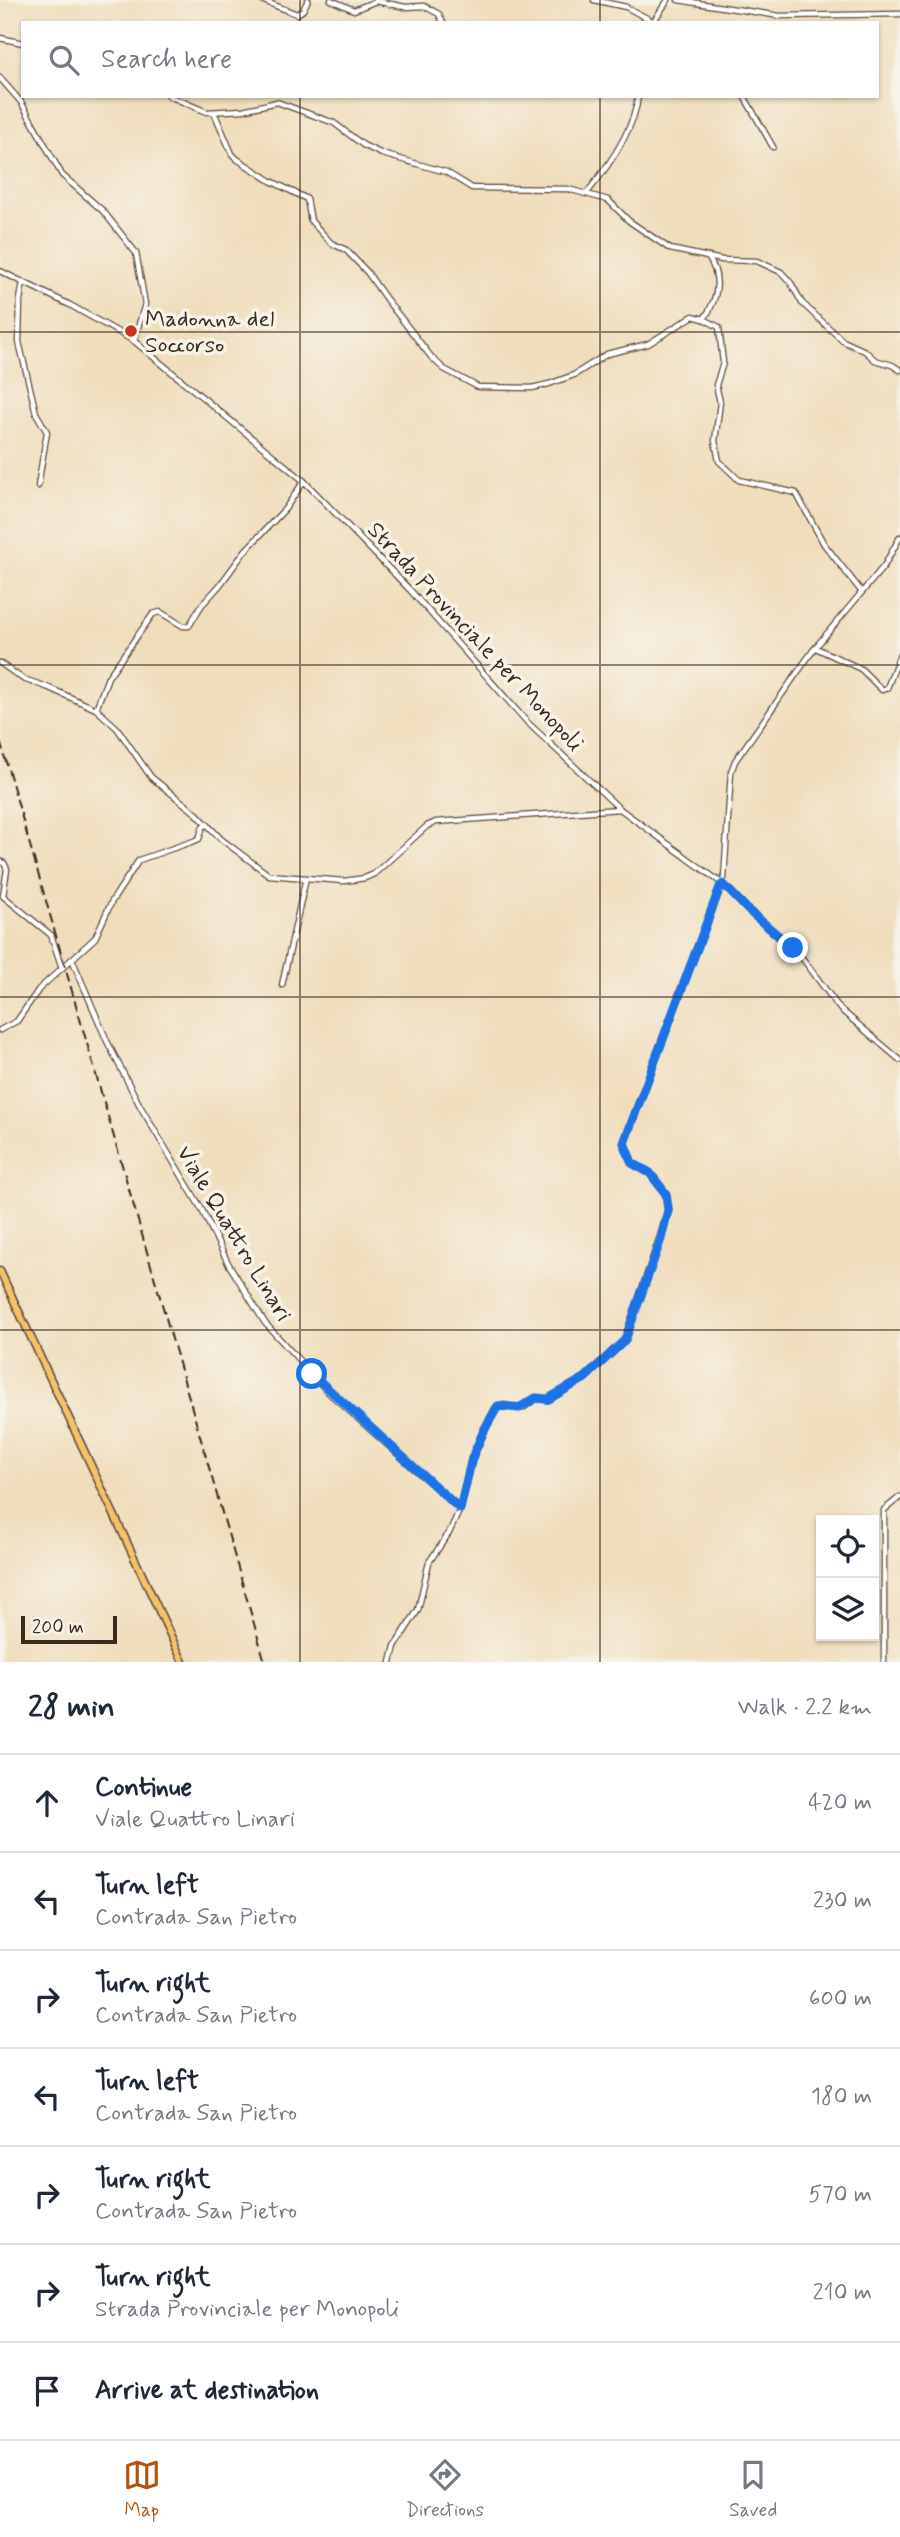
<!DOCTYPE html>
<html lang="en">
<head>
<meta charset="utf-8">
<style>
	:root { --surface:#fff; --page:#f2f2f3; --text:#1f2937; --muted:#747a83; --line:#e0e1e3; --accent:#b45309 }
	body { margin:0; font-family:Mynerve,sans-serif; background:var(--page); color:var(--text) }
	.controls { position:absolute; right:21px; bottom:21px; display:grid; overflow:hidden; border-radius:0px; box-shadow:0 2px 5px #0004 }
	.controls button { width:63px; height:63px; display:grid; place-items:center; padding:0; border:0; border-bottom:2px solid var(--line); background:var(--surface); color:var(--text); font:35px sans-serif }
	.scale { position:absolute; left:21px; bottom:18px; width:96px; box-sizing:border-box; padding-left:7px; border:4px solid #3b2a1e; border-top:0; font-size:19px; line-height:24px; white-space:nowrap; color:#3b2a1e; -webkit-text-stroke:5px #f7f3e8; paint-order:stroke }
	.stop { position:absolute; width:21px; height:21px; margin:-16px; border:5px solid #1a73e8; border-radius:50%; background:#fff }
	.stop.end { background:#1a73e8; border-color:#fff; box-shadow:0 2px 7px #0008 }
	.list { margin:0; padding:0; list-style:none }
	h2 { display:flex; justify-content:space-between; align-items:center; height:91px; margin:0; padding:0 28px; font-size:30px }
	h2 small { font-size:23px; font-weight:400; color:var(--muted) }
	.list li { display:grid; grid-template-columns:46px 1fr auto; gap:21px; align-items:center; box-sizing:border-box; height:98px; padding:0 28px; border-top:2px solid var(--line) }
	.list b { display:block; font-size:26px; white-space:nowrap }
	.list p { margin:0; font-size:23px; white-space:nowrap; color:var(--muted) }
	.list em { font-size:23px; font-style:normal; color:var(--muted) }
	.icon { flex:none; width:38px; height:38px; fill:none; stroke:currentColor; stroke-width:2; stroke-linecap:round; stroke-linejoin:round }
	.map { position:relative; flex:none; width:900px; height:1662px; overflow:hidden }
	.search { position:absolute; background:var(--surface); box-shadow:0 2px 5px #0004; left:21px; right:21px; top:21px; height:77px; display:flex; align-items:center; gap:18px; box-sizing:border-box; padding:0 24px; border-radius:0px; color:var(--muted); font-size:26px }
	.sheet { height:777px; background:var(--surface) }
	nav { display:flex; justify-content:space-around; align-items:center; box-sizing:border-box; height:98px; border-top:2px solid var(--line); background:var(--surface); font-size:19px; color:var(--muted) }
	nav a { display:grid; justify-items:center; gap:4px }
	nav .on { color:var(--accent) }
	.map>svg:first-child { display:block }
</style>
</head>
<body>
<div class="map">
<svg width="900" height="1662" viewBox="0 0 900 1662">
	<rect width="100%" height="100%" fill="#f7f3e8"/>
	<filter id="ink" filterUnits="userSpaceOnUse"><feTurbulence type="fractalNoise" baseFrequency=".0143" numOctaves="2"/><feDisplacementMap in="SourceGraphic" scale="14" xChannelSelector="R" yChannelSelector="G"/><feConvolveMatrix kernelMatrix="1 2 1 2 8 2 1 2 1" color-interpolation-filters="sRGB"/></filter>
	<filter id="wash" filterUnits="userSpaceOnUse"><feTurbulence type="fractalNoise" baseFrequency=".00686" numOctaves="4" result="noise"/><feDisplacementMap in="SourceGraphic" scale="28" xChannelSelector="R" yChannelSelector="G"/><feGaussianBlur stdDeviation="1.57" result="paint"/><feColorMatrix in="noise" values="0 0 0 0 0 0 0 0 0 0 0 0 0 0 0 0 0 1.4 0 .05"/><feComposite in="paint" operator="in"/></filter>
	<g filter="url(#wash)">
		<rect width="100%" height="100%" fill="#f0ddbc"/>
	</g>
	<g filter="url(#ink)">
		<g fill="none" stroke-linecap="round" stroke-linejoin="round">
			<defs>
				<g id="minor">
					<path d="M261 0 297 14 303 10 308 0"/>
					<path d="M331 0 354 10 376 1 405 7 424 6 439 14 443 23"/>
					<path d="M594 0 626 7 656 23"/>
					<path d="M678 0 780 16 900 14"/>
					<path d="M653 22 668 0"/>
					<path d="M0 38 23 43"/>
					<path d="M0 78 21 102 62 175 103 211 136 253 145 304 134 341"/>
					<path d="M169 96 207 112 243 110 277 102 334 123 363 145 382 154 446 172 472 188 568 189 608 200 629 221 670 249 722 260 757 261 781 272 791 283 802 303 843 341 865 351 875 360 892 365 900 370"/>
					<path d="M744 96 773 147"/>
					<path d="M214 112 232 154 237 159 271 181 307 199 311 221 331 243 346 250 367 272 386 299 432 358 444 369 478 387 532 388 549 384 574 375 607 354 648 344 693 316 704 319C718 299 722 277 708 257"/>
					<path d="M587 193C607 168 635 129 638 96"/>
					<path d="M0 271 70 305 134 341 304 481 410 590 527 722 620 809 723 884 748 910 800 955 840 1009 900 1060"/>
					<path d="M23 282 20 300 19 342 36 413 47 432 38 486"/>
					<path d="M704 319 719 327 723 363 716 385 720 402 715 441 719 461 739 480 796 493 824 544 861 591"/>
					<path d="M816 648 861 669 882 690 887 688 900 654"/>
					<path d="M0 663 23 679 47 687 96 709 117 728 151 777 197 814 221 839 269 875 344 881 365 878 374 874 427 826 436 822 620 809"/>
					<path d="M96 709 108 677 153 614 160 612 183 626H189L201 606 220 585 245 551 285 509 304 481"/>
					<path d="M0 861 4 863 7 869 3 896 51 935 62 968"/>
					<path d="M72 959 107 1041 140 1106 201 1208 228 1263 265 1323 329 1393 460 1509"/>
					<path d="M282 985 306 878"/>
					<path d="M0 1030 17 1021 39 989 95 938 112 901 139 860 194 841 199 839 203 826 208 825"/>
					<path d="M391 1662 395 1646 418 1610 429 1562 449 1533 460 1509 472 1458 495 1409 501 1405 523 1408 536 1398 548 1400 585 1378 625 1340 669 1210 666 1194 650 1173 632 1163 624 1143 724 878 731 772 735 761 814 649 884 566 900 537"/>
					<path d="M884 1662V1510L900 1497"/>
				</g>
				<path id="major" d="M0 1271 183 1662"/>
			</defs>
			<!-- minor casing -->
			<use href="#minor" stroke="#564536" stroke-width="7"/>
			<!-- major casing -->
			<use href="#major" stroke="#564536" stroke-width="9"/>
			<!-- minor -->
			<use href="#minor" stroke="#fff" stroke-width="4.5"/>
			<!-- major -->
			<use href="#major" stroke="#f5c16b" stroke-width="6"/>
			<!-- rail -->
			<path stroke="#3b2a1e" stroke-width="2" stroke-dasharray="10 5" stroke-linecap="butt" d="M0 741 265 1662"/>
		</g>
	</g>
	<g fill="none" stroke-linecap="round" stroke-linejoin="round" filter="url(#ink)">
		<!-- route -->
		<path stroke="#1a73e8" stroke-width="9" d="M312 1374 460 1509 472 1458 484 1430 498 1406 519 1408 536 1398 548 1399 585 1378 625 1340 661 1239 668 1210 666 1194 650 1173 632 1163 624 1143 720 887 723 884 748 910 793 948"/>
	</g>
	<!-- grid -->
	<path fill="none" stroke="#3b2a1e" stroke-width="2" stroke-opacity="0.55" d="M300 0V23M600 0V23M300 96V1662M600 96V1662M0 332H900M0 665H900M0 997H900M0 1330H900"/>
	<!-- markers -->
	<circle fill="#c8321e" stroke="#f7f3e8" stroke-width="2.5" cx="131" cy="331" r="7"/>
	<g text-anchor="middle" stroke-width="7" stroke-linejoin="round" paint-order="stroke">
		<!-- poi labels -->
		<g font-size="23" fill="#3b2a1e" stroke="#f7f3e8" text-anchor="start">
			<text x="145" y="326">Madonna del<tspan x="145" dy="26">Soccorso</tspan></text>
		</g>
		<!-- street labels -->
		<g font-size="23" fill="#3b2a1e" stroke="#f7f3e8">
			<text transform="translate(476 636) rotate(47)" y="8">Strada Provinciale per Monopoli</text>
			<text transform="translate(235 1233) rotate(59)" y="8">Viale Quattro Linari</text>
		</g>
	</g>
</svg>
<div class="controls">
<button><svg class="icon" aria-label="locate" viewBox="0 0 24 24"><circle cx="12" cy="12" r="6"/><path d="M12 2v4M12 18v4M2 12h4M18 12h4"/></svg></button>
<button><svg class="icon" aria-label="layers" viewBox="0 0 24 24"><path d="M12 4l9 5-9 5-9-5zM3 14l9 5 9-5"/></svg></button>
</div>
<div class="scale">200 m</div>
<div class="stop" style="left:312px;top:1374px"></div>
<div class="stop end" style="left:793px;top:948px"></div>
<div class="search"><svg class="icon" aria-label="search" viewBox="0 0 24 24"><circle cx="10" cy="10" r="6"/><path d="M15 15l6 6"/></svg>Search here</div>
</div>
<section class="sheet">
<h2>28 min<small>Walk · 2.2 km</small></h2>
<ul class="list">
<li><svg class="icon" aria-label="ahead" viewBox="0 0 24 24"><path d="M12 20V5M6 11l6-6 6 6"/></svg><div><b>Continue</b><p>Viale Quattro Linari</p></div><em>420 m</em></li>
<li><svg class="icon" aria-label="left" viewBox="0 0 24 24"><path d="M17 20v-9H6M10 6l-5 5 5 5"/></svg><div><b>Turn left</b><p>Contrada San Pietro</p></div><em>230 m</em></li>
<li><svg class="icon" aria-label="right" viewBox="0 0 24 24"><path d="M7 20v-9h11M14 6l5 5-5 5"/></svg><div><b>Turn right</b><p>Contrada San Pietro</p></div><em>600 m</em></li>
<li><svg class="icon" aria-label="left" viewBox="0 0 24 24"><path d="M17 20v-9H6M10 6l-5 5 5 5"/></svg><div><b>Turn left</b><p>Contrada San Pietro</p></div><em>180 m</em></li>
<li><svg class="icon" aria-label="right" viewBox="0 0 24 24"><path d="M7 20v-9h11M14 6l5 5-5 5"/></svg><div><b>Turn right</b><p>Contrada San Pietro</p></div><em>570 m</em></li>
<li><svg class="icon" aria-label="right" viewBox="0 0 24 24"><path d="M7 20v-9h11M14 6l5 5-5 5"/></svg><div><b>Turn right</b><p>Strada Provinciale per Monopoli</p></div><em>210 m</em></li>
<li><svg class="icon" aria-label="arrive" viewBox="0 0 24 24"><path d="M6 21V4h12l-3 4 3 4H6"/></svg><div><b>Arrive at destination</b></div></li>
</ul>
</section>
<nav>
<a class="on"><svg class="icon" aria-label="map" viewBox="0 0 24 24"><path d="M3 6l6-2 6 2 6-2v14l-6 2-6-2-6 2zM9 4v14M15 6v14"/></svg>Map</a>
<a><svg class="icon" aria-label="directions" viewBox="0 0 24 24"><path d="M12 3l9 9-9 9-9-9zM9 14v-3h6M13 9l2 2-2 2"/></svg>Directions</a>
<a><svg class="icon" aria-label="saved" viewBox="0 0 24 24"><path d="M7 4h10v16l-5-4-5 4z"/></svg>Saved</a>
</nav>
</body>
</html>
